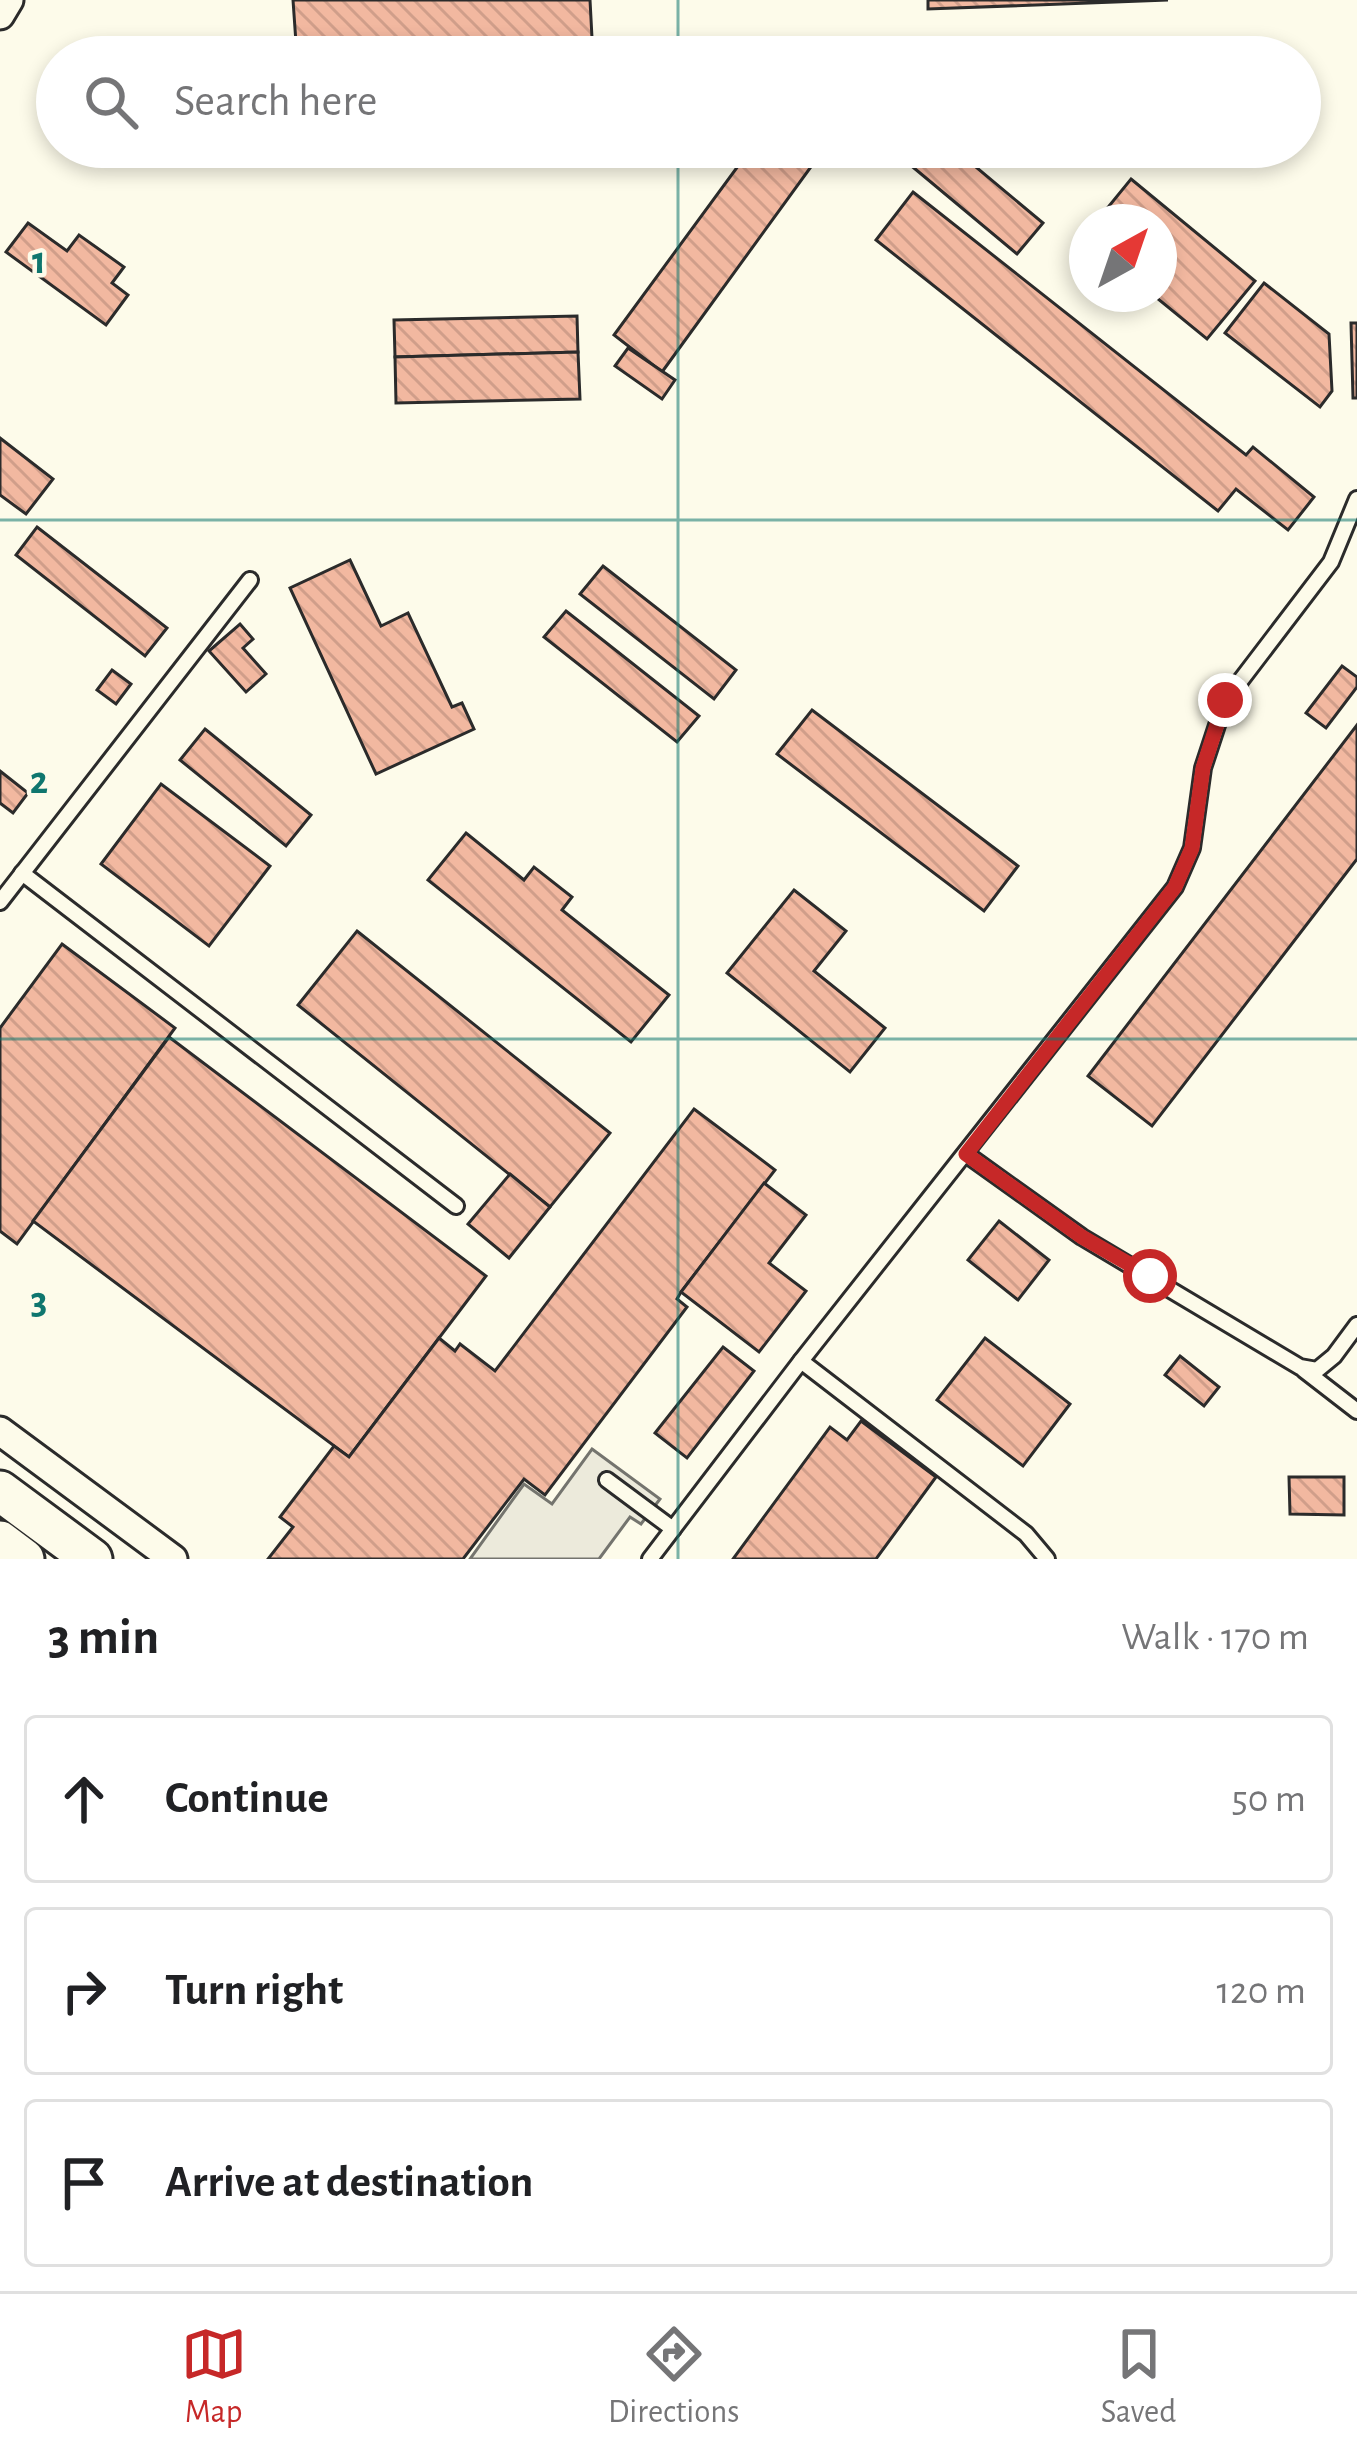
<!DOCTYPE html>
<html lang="en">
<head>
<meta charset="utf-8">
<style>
	:root { --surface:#fff; --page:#f2f2f2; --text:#202124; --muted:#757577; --line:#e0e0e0; --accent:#c62828 }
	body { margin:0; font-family:"Alegreya Sans",sans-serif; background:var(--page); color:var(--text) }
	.compass { position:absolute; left:1069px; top:204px; width:108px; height:108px; border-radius:50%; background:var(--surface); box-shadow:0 6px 18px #0003; rotate:40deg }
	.stop { position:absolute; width:36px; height:36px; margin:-27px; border:9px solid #c62828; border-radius:50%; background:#fff }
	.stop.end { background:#c62828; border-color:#fff; box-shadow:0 3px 12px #0008 }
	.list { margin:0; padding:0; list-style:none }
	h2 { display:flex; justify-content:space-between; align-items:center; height:156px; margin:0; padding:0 48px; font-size:51px }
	h2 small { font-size:39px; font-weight:400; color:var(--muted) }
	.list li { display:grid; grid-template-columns:78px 1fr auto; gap:36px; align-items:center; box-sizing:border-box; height:168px; margin:0 24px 24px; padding:0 24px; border:3px solid var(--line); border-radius:12px }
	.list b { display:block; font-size:45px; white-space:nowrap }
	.list em { font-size:39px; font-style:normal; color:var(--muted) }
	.icon { flex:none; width:66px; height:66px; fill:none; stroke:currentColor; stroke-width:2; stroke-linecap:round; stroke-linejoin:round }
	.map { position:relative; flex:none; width:1357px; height:1559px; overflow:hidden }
	.search { position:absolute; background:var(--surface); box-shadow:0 6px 18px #0003; left:36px; right:36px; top:36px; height:132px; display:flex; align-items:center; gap:30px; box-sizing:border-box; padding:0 42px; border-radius:66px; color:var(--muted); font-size:45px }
	.sheet { height:732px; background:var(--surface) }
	nav { display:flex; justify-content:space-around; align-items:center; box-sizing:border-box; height:168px; border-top:3px solid var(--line); background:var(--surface); font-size:33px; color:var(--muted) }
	nav a { display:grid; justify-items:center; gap:6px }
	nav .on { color:var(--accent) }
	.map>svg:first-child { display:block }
</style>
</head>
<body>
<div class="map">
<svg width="1357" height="1559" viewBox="0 0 1357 1559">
	<defs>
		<pattern id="building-back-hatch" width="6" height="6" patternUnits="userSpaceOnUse" patternTransform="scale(3)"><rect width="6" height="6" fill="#f2b8a0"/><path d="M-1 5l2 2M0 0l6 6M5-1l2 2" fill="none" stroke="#d09e8a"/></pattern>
	</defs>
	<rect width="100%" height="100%" fill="#fdfbea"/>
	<!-- parking -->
	<path fill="#eceadb" stroke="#74746e" stroke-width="3" d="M592 1449 660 1499 641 1524 630 1517 599 1559H470L524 1484 552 1504Z"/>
	<!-- building -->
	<g fill="url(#building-back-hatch)" stroke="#2b2b2b" stroke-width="3">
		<path d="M293 0H590L593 57H297Z"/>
		<path d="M928 0H1168L928 9Z"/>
		<path d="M752 147H813L821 153 662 372 614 335Z"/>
		<path d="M912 147H952L1043 223 1017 254 902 158Z"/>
		<path d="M1131 179 1255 281 1207 339 1152 294H1159V222H1096Z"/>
		<path d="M913 192 1246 455 1253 447 1314 497 1288 530 1236 489 1218 511 876 240Z"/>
		<path d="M28 223 67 251 79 235 124 267 112 283 128 295 106 325 6 252Z"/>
		<path d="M1264 283 1329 334 1332 391 1320 407 1225 333Z"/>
		<path d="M577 316 578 352 395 357 394 320Z"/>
		<path d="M1351 323H1357V398H1353Z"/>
		<path d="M628 348 675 380 662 399 615 366Z"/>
		<path d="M578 352 580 399 396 403 395 357Z"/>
		<path d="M0 438 53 479 26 514 0 495Z"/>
		<path d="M37 527 167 628 145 656 16 555Z"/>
		<path d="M350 560 381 626 408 613 452 707 462 703 474 729 376 774 290 588Z"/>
		<path d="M603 566 736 670 714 699 580 594Z"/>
		<path d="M566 611 699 716 677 742 544 637Z"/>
		<path d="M240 624 253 639 243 648 266 674 246 692 209 651Z"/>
		<path d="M1342 666 1357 677V687L1326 728 1306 713Z"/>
		<path d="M112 670 131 684 116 704 97 690Z"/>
		<path d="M812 710 1018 866 984 911 777 754Z"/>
		<path d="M1357 725V859L1152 1126 1088 1076Z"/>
		<path d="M205 729 311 815 286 846 180 760Z"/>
		<path d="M0 771 28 793 13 813 0 803Z"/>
		<path d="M161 784 270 866 209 946 101 864Z"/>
		<path d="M466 833 524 880 534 867 572 897 562 910 669 995 631 1042 428 880Z"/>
		<path d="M794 890 846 931 814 971 885 1028 850 1072 727 973Z"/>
		<path d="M357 931 610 1133 550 1207 298 1005Z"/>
		<path d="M62 944 175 1028 17 1244 0 1231V1028Z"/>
		<path d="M169 1037 486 1276 349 1457 33 1221Z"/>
		<path d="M694 1109 775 1170 681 1292 677 1299 687 1307 545 1495 524 1479 463 1559H268L293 1527 280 1517 334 1446 349 1457 439 1338 455 1351 460 1344 495 1371Z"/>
		<path d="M510 1174 550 1207 509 1258 468 1224Z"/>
		<path d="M764 1183 806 1215 769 1263 806 1291 759 1352 681 1292Z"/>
		<path d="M999 1221 1049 1260 1018 1300 968 1260Z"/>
		<path d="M985 1338 1070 1404 1023 1466 937 1400Z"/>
		<path d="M723 1347 754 1371 687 1458 655 1433Z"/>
		<path d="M1180 1356 1219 1387 1204 1406 1165 1375Z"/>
		<path d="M861 1421 936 1477 876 1559H733L830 1427 847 1440Z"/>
		<path d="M1289 1477H1344V1515L1290 1514Z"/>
	</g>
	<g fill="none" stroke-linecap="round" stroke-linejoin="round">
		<defs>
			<g id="lane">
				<path d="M22 873 456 1206"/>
				<path d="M0 902 250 580"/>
				<path d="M966 1154 1082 1237 1300 1367 1317 1370 1334 1356 1357 1325"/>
				<path d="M801 1361 1026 1534 1047 1559"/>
				<path d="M1304 1370 1357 1411"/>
				<path d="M607 1480 673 1529"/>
				<path d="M650 1559 801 1361 1175 887 1192 848 1203 768 1225 701 1331 562 1357 499"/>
			</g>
			<g id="street">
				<path d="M0 15 9 0"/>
				<path d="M0 1431 173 1559"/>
			</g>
			<g id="secondary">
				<path d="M0 1491 92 1559"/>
				<path d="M0 1541 24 1559"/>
			</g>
		</defs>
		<!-- lane casing -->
		<use href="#lane" stroke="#2b2b2b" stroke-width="20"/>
		<!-- street casing -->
		<use href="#street" stroke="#2b2b2b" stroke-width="33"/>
		<!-- secondary casing -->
		<use href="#secondary" stroke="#2b2b2b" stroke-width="45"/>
		<!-- lane -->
		<use href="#lane" stroke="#fdfbea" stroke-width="14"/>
		<!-- street -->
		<use href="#street" stroke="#fdfbea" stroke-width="27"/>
		<!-- secondary -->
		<use href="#secondary" stroke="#fdfbea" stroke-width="39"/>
	</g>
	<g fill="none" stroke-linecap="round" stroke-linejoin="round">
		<!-- route -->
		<path stroke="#c62828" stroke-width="15" d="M1150 1276 1082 1237 966 1154 1175 887 1192 848 1203 768 1225 700"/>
	</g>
	<!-- grid -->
	<path fill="none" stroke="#0f766e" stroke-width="3" stroke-opacity="0.55" d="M678 0V57M678 147V1559M0 520H1357M0 1039H1357"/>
	<g font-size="39" text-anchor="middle" font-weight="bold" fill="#0f766e" stroke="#fdfbea" stroke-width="9" stroke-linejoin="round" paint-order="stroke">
		<text x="39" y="273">1</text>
		<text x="39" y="793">2</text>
		<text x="39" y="1313">3</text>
	</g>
</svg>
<svg class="compass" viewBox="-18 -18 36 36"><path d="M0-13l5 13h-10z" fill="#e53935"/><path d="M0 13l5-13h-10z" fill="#757577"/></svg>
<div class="stop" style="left:1150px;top:1276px"></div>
<div class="stop end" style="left:1225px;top:700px"></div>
<div class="search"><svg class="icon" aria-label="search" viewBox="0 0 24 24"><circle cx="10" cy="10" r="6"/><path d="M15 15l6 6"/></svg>Search here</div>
</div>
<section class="sheet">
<h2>3 min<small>Walk · 170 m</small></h2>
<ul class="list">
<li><svg class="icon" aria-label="ahead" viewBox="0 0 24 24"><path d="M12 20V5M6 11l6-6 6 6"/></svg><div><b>Continue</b></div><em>50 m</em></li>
<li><svg class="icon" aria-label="right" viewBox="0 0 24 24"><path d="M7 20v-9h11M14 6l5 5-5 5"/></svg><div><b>Turn right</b></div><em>120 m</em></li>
<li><svg class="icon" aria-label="arrive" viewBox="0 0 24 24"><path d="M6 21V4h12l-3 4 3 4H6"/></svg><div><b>Arrive at destination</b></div></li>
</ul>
</section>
<nav>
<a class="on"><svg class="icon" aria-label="map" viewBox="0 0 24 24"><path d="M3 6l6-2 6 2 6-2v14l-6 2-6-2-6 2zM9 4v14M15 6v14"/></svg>Map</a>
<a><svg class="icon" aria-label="directions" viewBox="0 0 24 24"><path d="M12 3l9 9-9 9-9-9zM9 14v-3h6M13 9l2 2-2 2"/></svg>Directions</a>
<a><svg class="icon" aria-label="saved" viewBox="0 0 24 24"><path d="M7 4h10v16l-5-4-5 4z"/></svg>Saved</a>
</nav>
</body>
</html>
